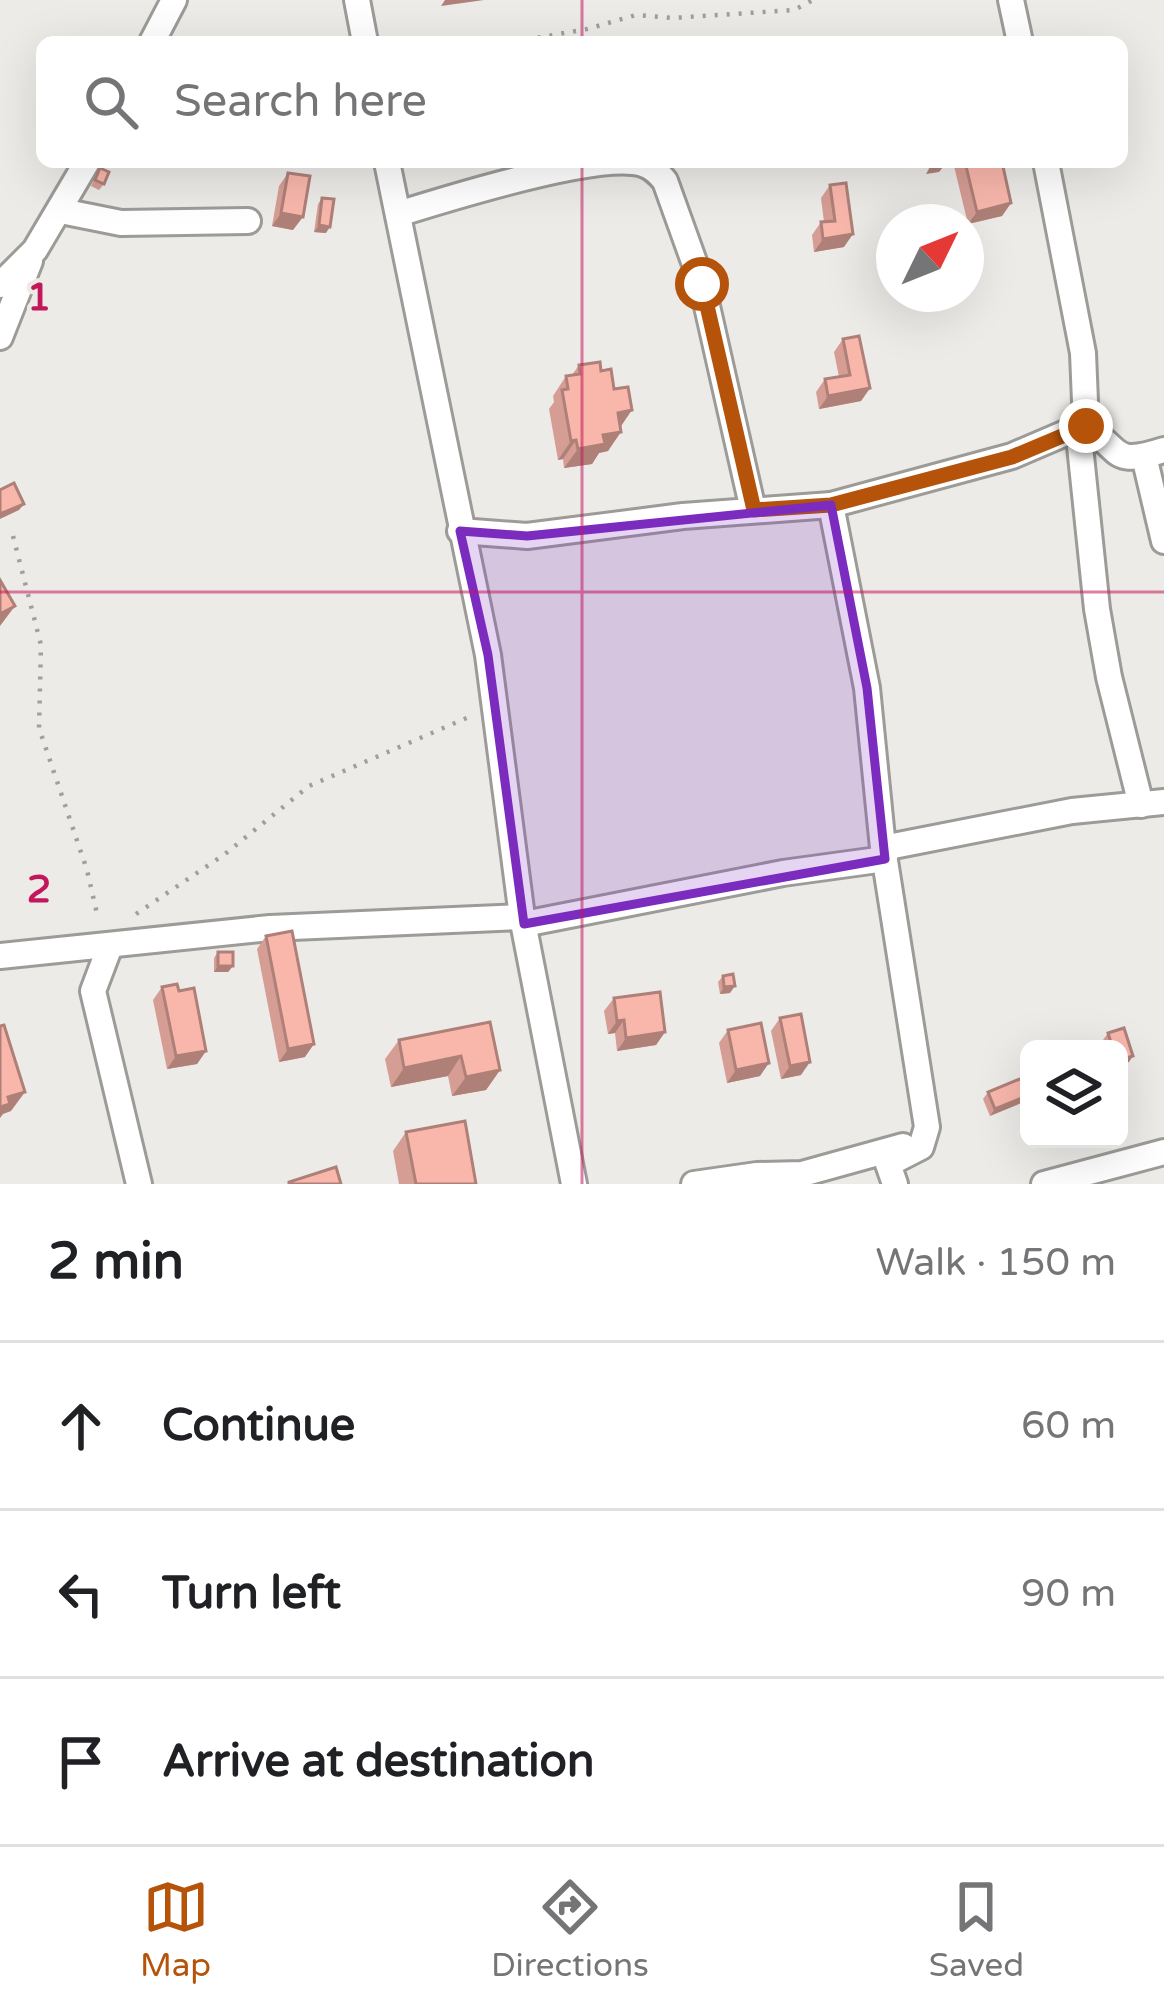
<!DOCTYPE html>
<html lang="en">
<head>
<meta charset="utf-8">
<style>
	:root { --surface:#fff; --page:#f6f6f6; --text:#202124; --muted:#757577; --line:#e0e0e0; --accent:#b45309 }
	body { margin:0; font-family:"Varela Round",sans-serif; background:var(--page); color:var(--text) }
	.controls { position:absolute; right:36px; bottom:36px; display:grid; overflow:hidden; border-radius:18px; box-shadow:0 12px 48px #0002 }
	.controls button { width:108px; height:108px; display:grid; place-items:center; padding:0; border:0; border-bottom:3px solid var(--line); background:var(--surface); color:var(--text); font:60px sans-serif }
	.compass { position:absolute; left:876px; top:204px; width:108px; height:108px; border-radius:50%; background:var(--surface); box-shadow:0 12px 48px #0002; rotate:47deg }
	.stop { position:absolute; width:36px; height:36px; margin:-27px; border:9px solid #b45309; border-radius:50%; background:#fff }
	.stop.end { background:#b45309; border-color:#fff; box-shadow:0 3px 12px #0008 }
	.list { margin:0; padding:0; list-style:none }
	h2 { display:flex; justify-content:space-between; align-items:center; height:156px; margin:0; padding:0 48px; font-size:51px }
	h2 small { font-size:39px; font-weight:400; color:var(--muted) }
	.list li { display:grid; grid-template-columns:78px 1fr auto; gap:36px; align-items:center; box-sizing:border-box; height:168px; padding:0 48px; border-top:3px solid var(--line) }
	.list b { display:block; font-size:45px; white-space:nowrap }
	.list em { font-size:39px; font-style:normal; color:var(--muted) }
	.icon { flex:none; width:66px; height:66px; fill:none; stroke:currentColor; stroke-width:2; stroke-linecap:round; stroke-linejoin:round }
	.map { position:relative; flex:none; width:1164px; height:1184px; overflow:hidden }
	.search { position:absolute; background:var(--surface); box-shadow:0 12px 48px #0002; left:36px; right:36px; top:36px; height:132px; display:flex; align-items:center; gap:30px; box-sizing:border-box; padding:0 42px; border-radius:18px; color:var(--muted); font-size:45px }
	.sheet { height:660px; background:var(--surface) }
	nav { display:flex; justify-content:space-around; align-items:center; box-sizing:border-box; height:168px; border-top:3px solid var(--line); background:var(--surface); font-size:33px; color:var(--muted) }
	nav a { display:grid; justify-items:center; gap:6px }
	nav .on { color:var(--accent) }
	.map>svg:first-child { display:block }
</style>
</head>
<body>
<div class="map">
<svg width="1164" height="1184" viewBox="0 0 1164 1184">
	<rect width="100%" height="100%" fill="#edebe8"/>
	<g fill="none" stroke-linecap="round" stroke-linejoin="round">
		<defs>
			<g id="minor">
				<path d="M357 0 365 42"/>
				<path d="M1011 0 1020 42"/>
				<path d="M152 42 174 0"/>
				<path d="M387 162 488 655 522 917 574 1184"/>
				<path d="M1046 162 1083 353 1086 426"/>
				<path d="M61 211 121 223 248 221"/>
				<path d="M398 214C446 199 599 151 643 164 653 167 659 174 665 181L702 284 753 510"/>
				<path d="M0 285 35 250 87 162"/>
				<path d="M0 337 30 261"/>
				<path d="M1078 427 1097 609 1109 677 1141 805"/>
				<path d="M1144 456 1164 541"/>
				<path d="M831 505 867 688 883 848 927 1127 921 1147 888 1164 895 1184"/>
				<path d="M460 531 527 536 683 516 831 505 1012 456 1082 426C1123 445 1106 469 1164 450"/>
				<path d="M883 848 1072 811 1164 802"/>
				<path d="M524 924 783 873 885 859"/>
				<path d="M110 946 93 991 139 1184"/>
				<path d="M0 956 270 928 522 917"/>
				<path d="M694 1184 757 1175 802 1174 903 1146"/>
				<path d="M1044 1184 1164 1152"/>
			</g>
		</defs>
		<!-- minor casing -->
		<use href="#minor" stroke="#9c9b98" stroke-width="30"/>
		<!-- path -->
		<g stroke="#a19f9d" stroke-width="4.5" stroke-dasharray="3 9" stroke-linecap="butt">
			<path d="M514 42 587 29 636 15 673 18 794 10 813 0"/>
			<path d="M13 536 41 645 39 728 87 870 98 918"/>
			<path d="M136 914 225 854 309 786 469 717"/>
		</g>
		<!-- minor -->
		<use href="#minor" stroke="#fff" stroke-width="24"/>
	</g>
	<!-- wall -->
	<g fill="#d69d94">
		<path d="M953 162H1002L1011 203 1002 216 968 224Z"/>
		<path d="M100 168 104 184 99 190 91 186Z"/>
		<path d="M288 173 293 230 272 226 279 186Z"/>
		<path d="M830 185 844 247 814 252 812 235 821 222H824L821 198Z"/>
		<path d="M322 198 326 233 314 232 318 204Z"/>
		<path d="M843 339 870 388 861 401 819 409 816 392 825 379 839 377 834 352Z"/>
		<path d="M579 365 601 371 620 427 608 451 599 453 592 464 564 468 563 459 558 460 549 409 554 402 553 396 566 376 572 375Z"/>
		<path d="M266 936 305 1057 279 1062 257 949Z"/>
		<path d="M218 952 233 966 228 972H214V958Z"/>
		<path d="M723 976 730 993 720 994 718 982Z"/>
		<path d="M162 987 179 991 206 1051 197 1064 167 1069 153 1000Z"/>
		<path d="M614 998 665 1032 656 1045 617 1051 615 1033 608 1034 604 1011Z"/>
		<path d="M780 1018 801 1075 781 1079 771 1031Z"/>
		<path d="M490 1022 500 1070 486 1090 452 1096 448 1076 391 1087 385 1059 399 1040Z"/>
		<path d="M728 1030 760 1076 727 1083 719 1043Z"/>
		<path d="M1108 1033 1129 1062 1119 1065V1049H1106L1103 1040Z"/>
		<path d="M1029 1080 990 1116 983 1099 988 1092Z"/>
		<path d="M406 1132 476 1184H399L393 1151Z"/>
	</g>
	<!-- shaded-wall -->
	<g fill="#ae8078">
		<path d="M445 0H484L441 6Z"/>
		<path d="M944 166 939 172 926 174 930 167Z"/>
		<path d="M1011 203 1002 216 968 224 977 212Z"/>
		<path d="M281 213 303 217 293 230 272 226Z"/>
		<path d="M319 225 330 227 326 233 314 232Z"/>
		<path d="M853 234 844 247 814 252 823 239Z"/>
		<path d="M870 388 861 401 819 409 828 396Z"/>
		<path d="M632 410 619 429 618 413Z"/>
		<path d="M621 432 608 451 599 453 592 464 564 468 578 449 603 435Z"/>
		<path d="M576 440 563 459 558 460 571 441Z"/>
		<path d="M24 504 19 510 0 519V514Z"/>
		<path d="M15 606 0 626V614Z"/>
		<path d="M218 966H233L228 972H214Z"/>
		<path d="M735 986 730 993 720 994 724 987Z"/>
		<path d="M624 1020 615 1033 608 1034 617 1021Z"/>
		<path d="M665 1032 656 1045 617 1051 626 1038Z"/>
		<path d="M314 1044 305 1057 279 1062 288 1049Z"/>
		<path d="M206 1051 197 1064 167 1069 176 1056Z"/>
		<path d="M461 1056 448 1076 391 1087 404 1068Z"/>
		<path d="M1133 1056 1129 1062 1119 1065V1060Z"/>
		<path d="M810 1062 801 1075 781 1079 790 1066Z"/>
		<path d="M769 1063 760 1076 727 1083 736 1070Z"/>
		<path d="M500 1070 486 1090 452 1096 466 1077Z"/>
		<path d="M25 1092 11 1111 3 1114 0 1118V1107L8 1097Z"/>
		<path d="M1029 1095V1100L990 1116 995 1109Z"/>
	</g>
	<!-- building -->
	<g fill="#f9b7ac" stroke="#ae8078" stroke-width="3">
		<path d="M929 162H943L944 166 930 167Z"/>
		<path d="M965 162H1002L1011 203 977 212Z"/>
		<path d="M100 168 109 172 104 184 95 180Z"/>
		<path d="M288 173 310 176 303 217 281 213Z"/>
		<path d="M846 183 853 234 823 239 821 222 835 221 830 185Z"/>
		<path d="M322 198 334 199 330 227 319 225Z"/>
		<path d="M859 336 870 388 828 396 825 379 850 375 843 339Z"/>
		<path d="M600 362 601 371 611 369 614 389 628 387 632 410 618 413 621 432 603 435 605 444 578 449 576 440 571 441 562 390 568 389 566 376 580 374 579 365Z"/>
		<path d="M14 483 24 504 0 514V490Z"/>
		<path d="M0 580 15 606 0 614Z"/>
		<path d="M292 931 314 1044 288 1049 266 936Z"/>
		<rect x="218" y="952" width="15" height="14"/>
		<path d="M733 974 735 986 724 987 723 976Z"/>
		<path d="M177 984 179 991 194 988 206 1051 176 1056 162 987Z"/>
		<path d="M660 992 665 1032 626 1038 624 1020 617 1021 614 998Z"/>
		<path d="M801 1014 810 1062 790 1066 780 1018Z"/>
		<path d="M490 1022 500 1070 466 1077 461 1056 404 1068 399 1040Z"/>
		<path d="M761 1023 769 1063 736 1070 728 1030Z"/>
		<path d="M4 1025 25 1092 8 1097 10 1104 0 1107V1026Z"/>
		<path d="M1124 1028 1133 1056 1119 1060V1049H1113L1108 1033Z"/>
		<path d="M1027 1076 1029 1095 995 1109 988 1092Z"/>
		<path d="M465 1121 476 1184H416L406 1132Z"/>
		<path d="M336 1167 341 1184H289V1182Z"/>
	</g>
	<g fill="none" stroke-linecap="round" stroke-linejoin="round">
		<!-- route -->
		<path stroke="#b45309" stroke-width="15" d="M702 284 754 510 831 505 1012 457 1086 426"/>
	</g>
	<!-- marked area -->
	<path fill="#7b2cbf" fill-opacity="0.2" stroke="#7b2cbf" stroke-width="9" stroke-linejoin="round" d="M831 505 867 688 885 859 524 924 488 655 460 531 527 536Z"/>
	<!-- grid -->
	<path fill="none" stroke="#c2185b" stroke-width="3" stroke-opacity="0.55" d="M582 0V42M582 162V1184M0 592H1164"/>
	<g font-size="39" text-anchor="middle" font-weight="bold" fill="#c2185b" stroke="#edebe8" stroke-width="9" stroke-linejoin="round" paint-order="stroke">
		<text x="39" y="310">1</text>
		<text x="39" y="902">2</text>
	</g>
</svg>
<div class="controls">
<button><svg class="icon" aria-label="layers" viewBox="0 0 24 24"><path d="M12 4l9 5-9 5-9-5zM3 14l9 5 9-5"/></svg></button>
</div>
<svg class="compass" viewBox="-18 -18 36 36"><path d="M0-13l5 13h-10z" fill="#e53935"/><path d="M0 13l5-13h-10z" fill="#757577"/></svg>
<div class="stop" style="left:702px;top:284px"></div>
<div class="stop end" style="left:1086px;top:426px"></div>
<div class="search"><svg class="icon" aria-label="search" viewBox="0 0 24 24"><circle cx="10" cy="10" r="6"/><path d="M15 15l6 6"/></svg>Search here</div>
</div>
<section class="sheet">
<h2>2 min<small>Walk · 150 m</small></h2>
<ul class="list">
<li><svg class="icon" aria-label="ahead" viewBox="0 0 24 24"><path d="M12 20V5M6 11l6-6 6 6"/></svg><div><b>Continue</b></div><em>60 m</em></li>
<li><svg class="icon" aria-label="left" viewBox="0 0 24 24"><path d="M17 20v-9H6M10 6l-5 5 5 5"/></svg><div><b>Turn left</b></div><em>90 m</em></li>
<li><svg class="icon" aria-label="arrive" viewBox="0 0 24 24"><path d="M6 21V4h12l-3 4 3 4H6"/></svg><div><b>Arrive at destination</b></div></li>
</ul>
</section>
<nav>
<a class="on"><svg class="icon" aria-label="map" viewBox="0 0 24 24"><path d="M3 6l6-2 6 2 6-2v14l-6 2-6-2-6 2zM9 4v14M15 6v14"/></svg>Map</a>
<a><svg class="icon" aria-label="directions" viewBox="0 0 24 24"><path d="M12 3l9 9-9 9-9-9zM9 14v-3h6M13 9l2 2-2 2"/></svg>Directions</a>
<a><svg class="icon" aria-label="saved" viewBox="0 0 24 24"><path d="M7 4h10v16l-5-4-5 4z"/></svg>Saved</a>
</nav>
</body>
</html>
